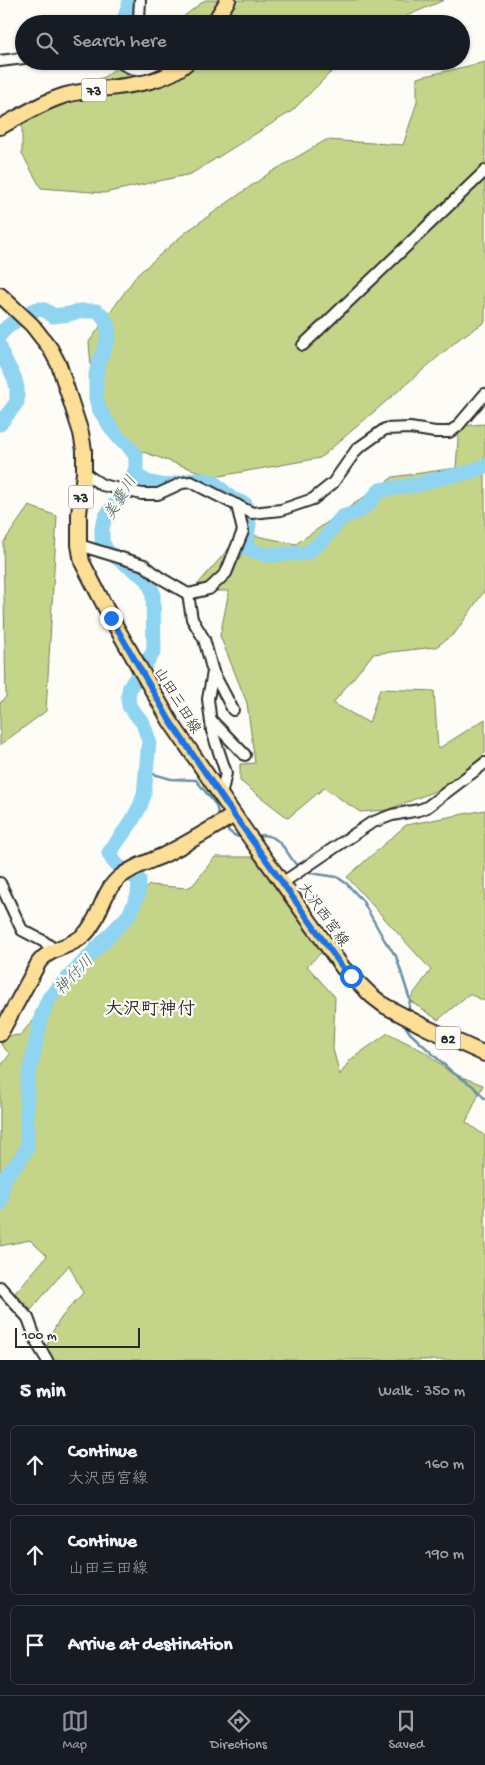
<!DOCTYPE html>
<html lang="en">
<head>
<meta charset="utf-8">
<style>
	:root { --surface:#171b24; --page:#20242c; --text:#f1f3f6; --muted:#9ea1a6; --line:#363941; --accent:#8c9099 }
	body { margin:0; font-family:"Gochi Hand","Klee One",sans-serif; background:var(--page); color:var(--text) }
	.scale { position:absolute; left:15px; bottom:12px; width:125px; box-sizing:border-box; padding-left:5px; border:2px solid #2b2b2b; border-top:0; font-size:14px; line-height:18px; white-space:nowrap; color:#2b2b2b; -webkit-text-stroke:4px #fdfcf7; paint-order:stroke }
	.stop { position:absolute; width:15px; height:15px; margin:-11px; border:4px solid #1a73e8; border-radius:50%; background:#fff }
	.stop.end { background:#1a73e8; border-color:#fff; box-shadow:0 1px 5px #0008 }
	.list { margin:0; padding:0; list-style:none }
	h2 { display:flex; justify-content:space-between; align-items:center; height:65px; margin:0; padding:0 20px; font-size:21px }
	h2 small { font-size:16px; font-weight:400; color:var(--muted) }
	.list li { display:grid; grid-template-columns:32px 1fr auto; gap:15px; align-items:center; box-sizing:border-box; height:80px; margin:0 10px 10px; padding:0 10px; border:1px solid var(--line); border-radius:8px }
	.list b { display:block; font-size:19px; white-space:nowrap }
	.list p { margin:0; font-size:16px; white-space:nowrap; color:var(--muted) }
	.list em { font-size:16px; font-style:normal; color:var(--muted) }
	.icon { flex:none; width:28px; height:28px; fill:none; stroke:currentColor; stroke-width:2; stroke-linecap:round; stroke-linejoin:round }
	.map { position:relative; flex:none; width:485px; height:1360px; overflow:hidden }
	.search { position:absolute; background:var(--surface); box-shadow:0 1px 4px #0004; left:15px; right:15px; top:15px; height:55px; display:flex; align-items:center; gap:12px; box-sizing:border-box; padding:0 18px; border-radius:28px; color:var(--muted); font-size:19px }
	.sheet { height:335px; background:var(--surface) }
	nav { display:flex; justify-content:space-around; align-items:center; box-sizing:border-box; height:70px; border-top:1px solid var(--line); background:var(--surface); font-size:14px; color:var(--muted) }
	nav a { display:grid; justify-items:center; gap:2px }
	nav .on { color:var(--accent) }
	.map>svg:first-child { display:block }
</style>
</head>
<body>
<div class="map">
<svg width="485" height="1360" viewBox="0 0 485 1360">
	<rect width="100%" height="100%" fill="#fdfcf7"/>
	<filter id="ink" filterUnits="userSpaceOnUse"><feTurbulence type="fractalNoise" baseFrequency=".02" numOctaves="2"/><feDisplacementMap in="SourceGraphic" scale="10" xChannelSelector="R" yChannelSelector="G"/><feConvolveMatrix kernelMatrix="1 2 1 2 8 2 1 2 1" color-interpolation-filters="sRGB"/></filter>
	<g filter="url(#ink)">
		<!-- green -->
		<g fill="#c4d58a" stroke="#78805a">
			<path d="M205 0H444L388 24H174Z"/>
			<path d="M125 61H342L292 111 191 174 104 193 41 188 22 154V121L61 92 104 77Z"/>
			<path d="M485 62V322L460 338 320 458 214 477 132 448 94 405 89 342 137 275 186 232 268 174 326 140 403 145 417 102V78Z"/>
			<path d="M485 424V590L455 633 436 647 373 654 333 703 369 723 380 689 434 691 438 749 485 719V753L453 784 387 810 360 812 324 788 288 818 240 781V764L255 763 247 703 220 636 229 591H192L242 533 296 544 393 477 456 468 459 426Z"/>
			<path d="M29 506 57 516 46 711 0 745V703L6 697 3 543Z"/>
			<path d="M485 810V1001L469 994 438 1020 409 1000 431 970 347 877 406 825Z"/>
			<path d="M215 857H256L326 948 307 966 335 997 333 1049 340 1075 350 1060 388 1033 425 1052 451 1073 483 1085 466 1122 485 1136V1360H45C46 1332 65 1312 83 1293L69 1265 31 1310 15 1293 47 1256 30 1240 0 1246V1067L10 1054 1 1045 6 1036 20 1035 63 988 149 885 187 888 193 885Z"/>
		</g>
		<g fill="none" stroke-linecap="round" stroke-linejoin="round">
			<!-- stream -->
			<g stroke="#6790a2" stroke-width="2.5">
				<path d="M146 772 171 779 196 780 216 805 219 817"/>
				<path d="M225 826C230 834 236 838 245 837"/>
				<path d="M255 836C281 831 285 853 299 868"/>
				<path d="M303 872 337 877 347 884 362 900 385 941 396 956 410 1000 408 1013"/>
				<path d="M406 1023V1027L410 1033 452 1072 473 1086 485 1099"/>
			</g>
			<!-- river -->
			<g stroke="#8fd4f1" stroke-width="15">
				<path d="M123 24 130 0"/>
				<path d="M0 335C5 327 30 309 39 309 45 309 49 312 53 316L69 314 80 311H96L102 315 108 326V339L99 362 96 374V398L99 409 114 432 121 440 126 443 136 456V468L129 487 106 516 102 527V541L107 551 148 580 153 593 154 651 130 687 128 696 129 706 143 723 149 741 144 795 140 806 132 821 109 853C114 867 128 872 139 880L138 895 129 915 49 998 42 1014 27 1083V1148L18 1162 8 1173 3 1182 0 1204"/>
				<path d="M0 347 3 357 14 377 17 388V402L0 424"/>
				<path d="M134 474 147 482 166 486 196 479 213 482 232 499 245 504 249 524 245 548 266 555 307 553 322 541 342 517 360 511 367 505 380 490 422 484 428 481 470 472 485 466"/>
			</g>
			<defs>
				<g id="minor">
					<path d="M140 0 139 18 146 24"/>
					<path d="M0 61 24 58"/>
					<path d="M118 61C137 74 143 70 162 61"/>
					<path d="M303 345 485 171"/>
					<path d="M84 473 102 485 142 494H158L182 483 191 482 252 513 281 510 313 499 333 483 357 449 385 429 410 428 435 432H449L457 427 485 394"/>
					<path d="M79 545 144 565 159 577 188 594 209 589 226 573 243 531 237 505"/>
					<path d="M188 594 192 619 204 639 213 672 208 699 212 731 226 773 221 796"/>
					<path d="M213 672 233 710"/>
					<path d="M211 720 245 755"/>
					<path d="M0 883 22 930 43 941 54 949"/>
					<path d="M282 883 371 823 392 815 419 810 427 807 485 763"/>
					<path d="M0 1287 28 1318 38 1345 47 1360"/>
				</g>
				<g id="major">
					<path d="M213 24 228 0"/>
					<path d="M0 127C21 116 42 102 66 95 103 85 160 90 189 61"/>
					<path d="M0 295 32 325 50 348 59 365 81 433 84 450V473L79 514V545L82 562 111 618 170 721 246 832 343 968 372 996 385 1006 427 1028 485 1054"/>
					<path d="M0 1034 39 962C51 947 70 948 84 935 101 919 101 892 120 877 133 866 149 862 164 855 188 843 211 829 234 815"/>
				</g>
			</defs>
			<!-- minor casing -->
			<use href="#minor" stroke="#2b2b2b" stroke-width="14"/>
			<!-- major casing -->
			<use href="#major" stroke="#2b2b2b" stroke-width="18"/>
			<!-- minor -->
			<use href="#minor" stroke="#fdfcf7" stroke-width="10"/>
			<!-- major -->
			<use href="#major" stroke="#fdde96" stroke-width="14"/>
		</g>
	</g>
	<g fill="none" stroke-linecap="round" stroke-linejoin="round" filter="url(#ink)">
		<!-- route -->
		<path stroke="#1a73e8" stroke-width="6" d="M111 618 170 721 234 815 343 968 351 976"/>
	</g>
	<g text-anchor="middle" stroke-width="4.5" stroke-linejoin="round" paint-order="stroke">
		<!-- shield labels -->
		<g fill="#fdfcf7" stroke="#6a6a68" stroke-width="1">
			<rect x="81.5" y="78.5" width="25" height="23" rx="4"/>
			<rect x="68.5" y="485.5" width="25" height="23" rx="4"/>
			<rect x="435.5" y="1026.5" width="25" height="23" rx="4"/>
		</g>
		<g font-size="14" font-weight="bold" fill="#2b2b2b">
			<text x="94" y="95">73</text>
			<text x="81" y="502">73</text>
			<text x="448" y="1043">82</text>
		</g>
		<!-- street labels -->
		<g font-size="15" fill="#2b2b2b" stroke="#fdfcf7">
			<text transform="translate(178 700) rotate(58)" y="5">山田三田線</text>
			<text transform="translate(324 914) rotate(54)" y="5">大沢西宮線</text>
		</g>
		<!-- water labels -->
		<g font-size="16" font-style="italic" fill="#495e66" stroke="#fdfcf7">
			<text transform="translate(119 497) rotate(-59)" y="6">美嚢川</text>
			<text transform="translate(73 974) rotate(-46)" y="6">神付川</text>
		</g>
		<!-- quarter labels -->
		<g font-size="18" font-weight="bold" fill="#2b2b2b" stroke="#fdfcf7">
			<text x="150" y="1014">大沢町神付</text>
		</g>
	</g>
</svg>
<div class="scale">100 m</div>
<div class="stop" style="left:351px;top:976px"></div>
<div class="stop end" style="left:111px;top:618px"></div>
<div class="search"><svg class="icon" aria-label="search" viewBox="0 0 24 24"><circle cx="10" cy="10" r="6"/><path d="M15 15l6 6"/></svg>Search here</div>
</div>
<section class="sheet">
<h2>5 min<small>Walk · 350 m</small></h2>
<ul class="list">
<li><svg class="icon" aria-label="ahead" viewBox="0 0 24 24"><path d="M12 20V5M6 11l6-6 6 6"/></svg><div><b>Continue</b><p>大沢西宮線</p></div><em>160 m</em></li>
<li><svg class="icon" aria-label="ahead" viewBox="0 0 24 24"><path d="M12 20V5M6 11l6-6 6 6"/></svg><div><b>Continue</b><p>山田三田線</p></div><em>190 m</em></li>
<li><svg class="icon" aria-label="arrive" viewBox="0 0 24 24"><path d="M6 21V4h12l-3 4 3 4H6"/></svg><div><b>Arrive at destination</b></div></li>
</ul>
</section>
<nav>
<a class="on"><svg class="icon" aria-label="map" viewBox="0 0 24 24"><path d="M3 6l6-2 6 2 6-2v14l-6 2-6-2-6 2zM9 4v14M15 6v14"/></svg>Map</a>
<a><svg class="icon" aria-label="directions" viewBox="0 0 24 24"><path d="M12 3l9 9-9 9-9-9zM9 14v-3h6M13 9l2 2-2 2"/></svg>Directions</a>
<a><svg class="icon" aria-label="saved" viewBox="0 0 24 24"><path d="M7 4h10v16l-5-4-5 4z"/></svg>Saved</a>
</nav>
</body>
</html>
